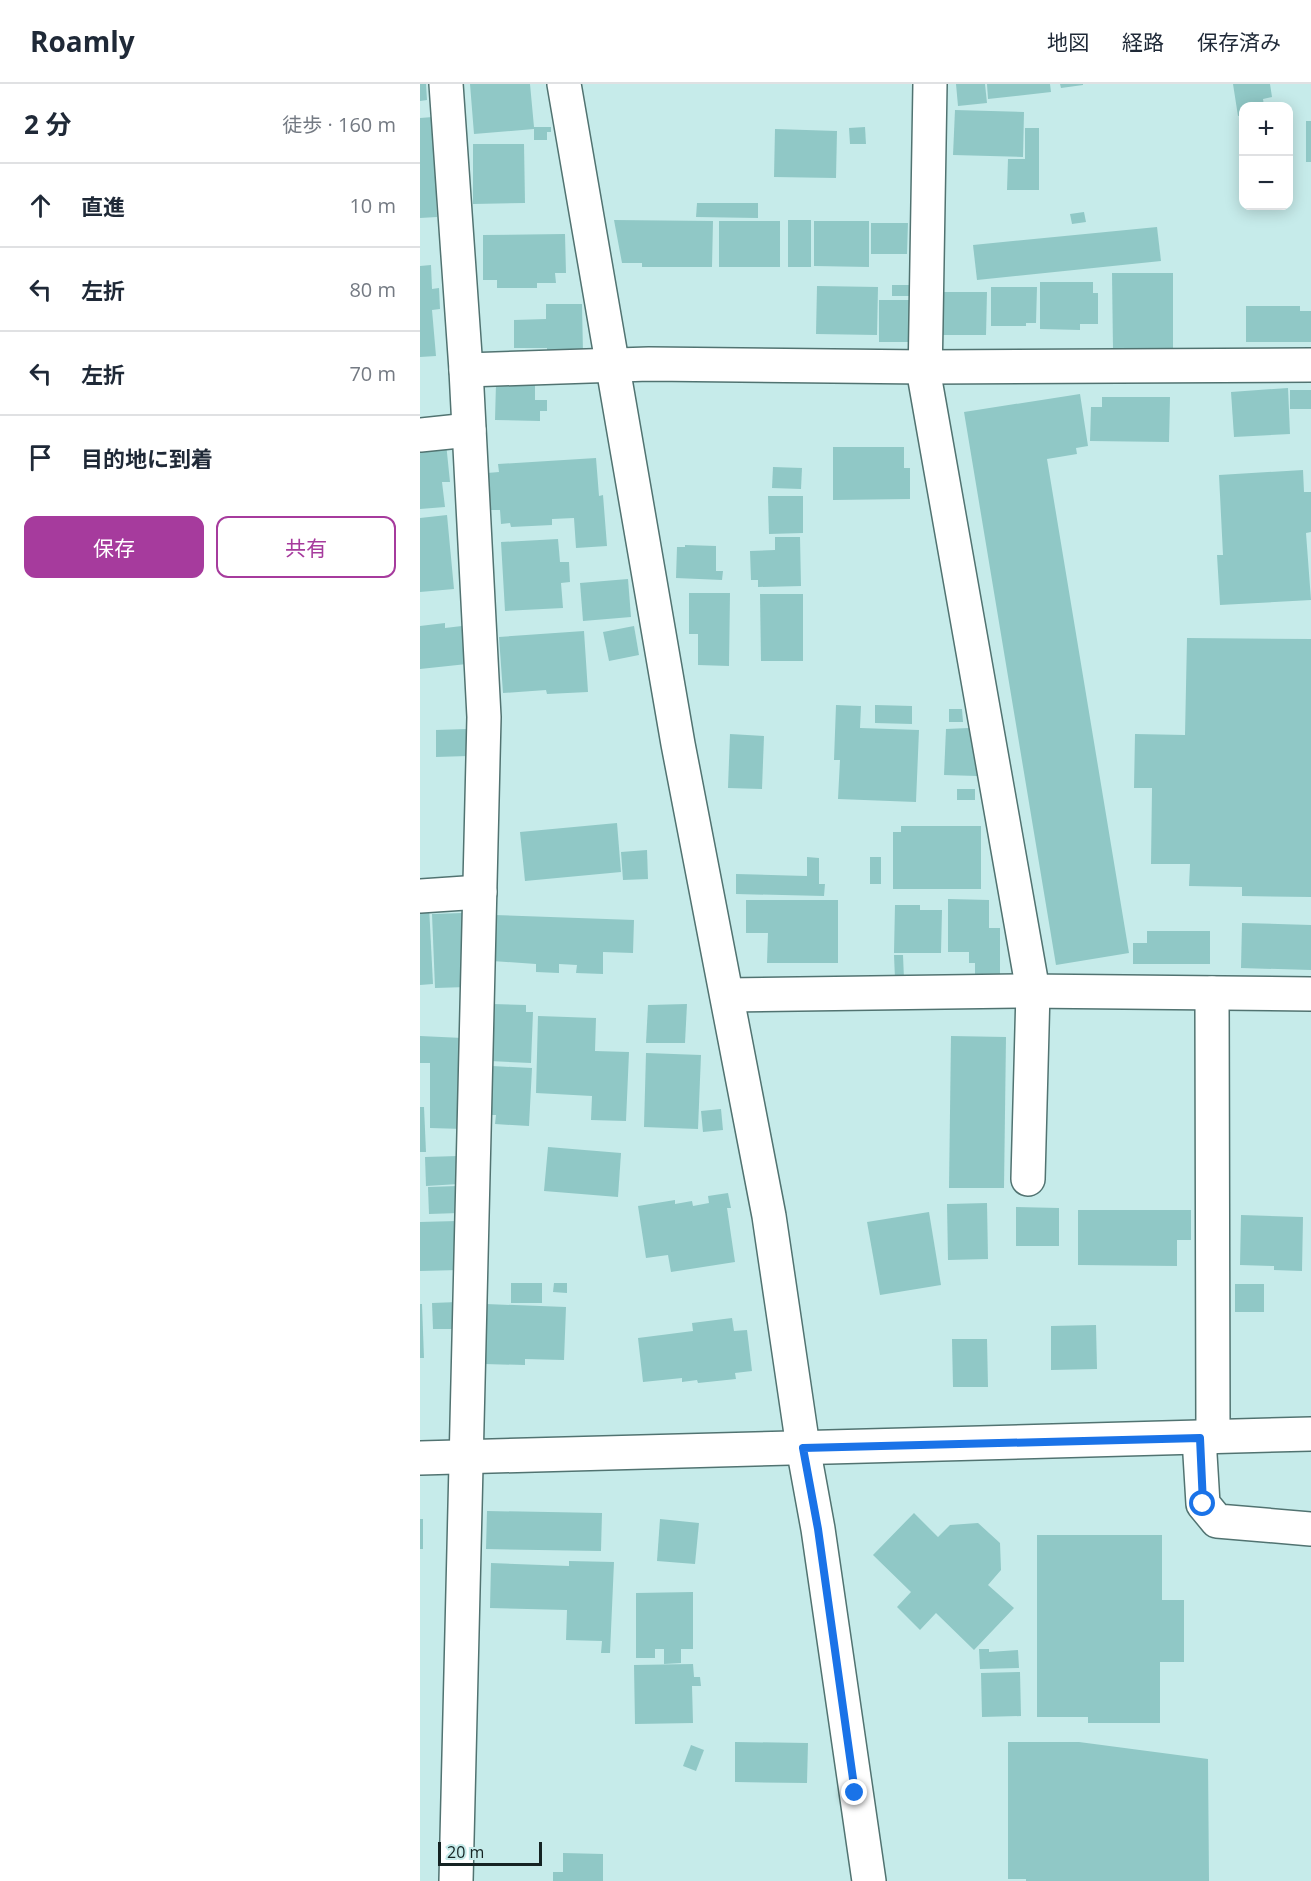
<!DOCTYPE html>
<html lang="ja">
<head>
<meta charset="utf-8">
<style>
	:root { --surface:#fff; --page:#f6f6f7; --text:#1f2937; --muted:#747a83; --line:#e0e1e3; --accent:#a63b9d }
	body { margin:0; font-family:"Open Sans","Noto Sans JP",sans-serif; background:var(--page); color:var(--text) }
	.controls { position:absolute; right:18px; top:18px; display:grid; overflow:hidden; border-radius:12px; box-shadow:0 3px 15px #0003 }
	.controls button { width:54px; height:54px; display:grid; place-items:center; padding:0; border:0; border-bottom:2px solid var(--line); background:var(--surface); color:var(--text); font:30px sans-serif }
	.scale { position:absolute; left:18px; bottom:15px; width:104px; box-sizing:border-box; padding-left:6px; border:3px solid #152323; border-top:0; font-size:16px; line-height:21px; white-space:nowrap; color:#152323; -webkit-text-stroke:4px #c6ebea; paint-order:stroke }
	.stop { position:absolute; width:18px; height:18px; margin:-14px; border:4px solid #1a73e8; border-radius:50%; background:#fff }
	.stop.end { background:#1a73e8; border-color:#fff; box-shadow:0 2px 6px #0008 }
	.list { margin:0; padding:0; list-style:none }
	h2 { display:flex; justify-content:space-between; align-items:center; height:78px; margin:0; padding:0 24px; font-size:26px }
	h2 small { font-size:20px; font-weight:400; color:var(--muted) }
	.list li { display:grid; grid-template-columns:39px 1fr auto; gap:18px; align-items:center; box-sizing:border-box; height:84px; padding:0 24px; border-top:2px solid var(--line) }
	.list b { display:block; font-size:22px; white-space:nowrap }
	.list em { font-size:20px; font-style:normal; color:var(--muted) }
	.actions { display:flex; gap:12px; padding:18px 24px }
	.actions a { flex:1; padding:14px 0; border:2px solid var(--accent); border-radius:12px; text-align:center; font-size:21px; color:var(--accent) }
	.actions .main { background:var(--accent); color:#fff }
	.icon { flex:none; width:33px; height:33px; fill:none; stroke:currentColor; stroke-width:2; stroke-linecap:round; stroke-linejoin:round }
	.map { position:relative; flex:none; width:891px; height:1797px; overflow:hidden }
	header { display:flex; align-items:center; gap:36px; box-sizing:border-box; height:84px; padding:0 30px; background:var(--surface); border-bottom:2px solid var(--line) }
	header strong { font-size:28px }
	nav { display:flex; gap:33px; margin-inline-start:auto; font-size:21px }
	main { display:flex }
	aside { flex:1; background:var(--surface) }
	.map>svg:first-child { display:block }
</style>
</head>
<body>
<header>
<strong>Roamly</strong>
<nav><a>地図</a><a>経路</a><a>保存済み</a></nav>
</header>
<main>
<aside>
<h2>2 分<small>徒歩 · 160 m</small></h2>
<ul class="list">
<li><svg class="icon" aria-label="ahead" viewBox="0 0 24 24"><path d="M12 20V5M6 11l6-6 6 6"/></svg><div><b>直進</b></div><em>10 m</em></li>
<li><svg class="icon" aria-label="left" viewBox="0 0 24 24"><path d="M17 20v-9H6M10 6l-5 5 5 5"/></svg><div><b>左折</b></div><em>80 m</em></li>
<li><svg class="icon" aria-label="left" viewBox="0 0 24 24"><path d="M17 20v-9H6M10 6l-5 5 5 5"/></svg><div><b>左折</b></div><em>70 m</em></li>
<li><svg class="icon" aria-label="arrive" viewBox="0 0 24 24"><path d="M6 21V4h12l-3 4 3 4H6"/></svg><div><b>目的地に到着</b></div></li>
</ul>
<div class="actions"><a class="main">保存</a><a>共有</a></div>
</aside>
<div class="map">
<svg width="891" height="1797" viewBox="0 0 891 1797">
	<rect width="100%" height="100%" fill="#c6ebea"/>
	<!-- building -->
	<g fill="#90c8c6">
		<path d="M0 0H6L7 16 0 17Z"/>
		<path d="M50 0H110L114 43H131V48H127V56H114V45L54 50Z"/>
		<path d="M536 0H565L567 19 538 22Z"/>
		<path d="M567 0H630L631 8 568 15Z"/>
		<path d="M640 0H663V1L641 4Z"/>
		<path d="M813 0H850L852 13 843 15 844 22H824V31L818 32Z"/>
		<path d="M535 26 604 28 603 73 533 71Z"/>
		<path d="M13 33 19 111H16L17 133 0 134V34Z"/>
		<rect x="886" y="37" width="5" height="41"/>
		<path d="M445 43 446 60H430L429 44Z"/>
		<path d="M605 44H619V106H587L588 75H605Z"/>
		<path d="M355 45 417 47 416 94 354 93Z"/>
		<path d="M53 60H104L105 119 53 120Z"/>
		<path d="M277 119H338V134L276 133Z"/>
		<path d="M664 128 666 138 652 140 650 130Z"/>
		<path d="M194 136 293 137 292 183H222V179H202Z"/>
		<rect x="368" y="136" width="23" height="47"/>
		<rect x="299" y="137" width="61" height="46"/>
		<path d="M394 137H449V183L394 182Z"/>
		<path d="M451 139H488L487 170H451Z"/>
		<path d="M737 143 741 177 557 196 553 161Z"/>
		<path d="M145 150 146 189H135L136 199H117V204H77V196H63V151Z"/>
		<path d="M11 181 12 205 19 204 20 225 12 226 16 272 0 273V182Z"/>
		<path d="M692 189H753V266H693Z"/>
		<path d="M620 198H673V209H678V240H660V246L620 245Z"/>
		<rect x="472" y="201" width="17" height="11"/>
		<path d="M397 202 458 203 457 251 396 250Z"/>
		<path d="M571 203H617L616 239H606V242H571Z"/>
		<path d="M521 208H567L566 251H521Z"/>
		<rect x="459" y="216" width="30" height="42"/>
		<path d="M126 220H162L163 270H127V264H94V236L126 235Z"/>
		<path d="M826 222H880V227H891V258H826Z"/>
		<path d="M76 299 115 300V316H127V327H120V337L75 336Z"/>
		<path d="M868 304 870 350 814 353 811 308Z"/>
		<rect x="870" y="306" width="21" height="19"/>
		<path d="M660 310 668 362 656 364 657 370 627 375 709 869 636 881 544 328Z"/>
		<path d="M682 313H750L749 358 670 357 671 323H682Z"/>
		<path d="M26 359 30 398H22L25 423 0 425V361Z"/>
		<path d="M413 363H484V384H490V415L413 416Z"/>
		<path d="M176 374 179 412 183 411 187 462 156 464 154 434 132 435V441L91 443 90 439 81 440 80 426H70L67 389 79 388 78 380Z"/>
		<path d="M353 383 382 384 381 405 352 404Z"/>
		<path d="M883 386 884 408H891V448L886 449 891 516 800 521 797 471H803L799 391Z"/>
		<path d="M348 412H383V449L349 450Z"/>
		<path d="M27 431 34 505 0 508V434Z"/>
		<path d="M355 453H380L381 502 338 503V496H331L330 467 355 466Z"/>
		<path d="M138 455 140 478H149L150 498 141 499 143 524 85 527 81 458Z"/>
		<path d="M265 461 296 462V487H303L302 496 256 494 257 463H265Z"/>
		<path d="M208 495 211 533 163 537 160 499Z"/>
		<path d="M269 509H310L309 582 278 581V550H269Z"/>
		<path d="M340 510H383V577H341Z"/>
		<path d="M25 539V544L42 542 47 580 0 585V542Z"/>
		<path d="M214 542 219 571 189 577 183 548Z"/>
		<path d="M164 547 168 608 127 610 126 606 83 609 79 553Z"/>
		<path d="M767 554 891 555V813L822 812V803L769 802 770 780H731L732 704H714L715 650 765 651Z"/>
		<path d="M416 621 441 622 440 644 499 646 496 718 418 715 420 676H414Z"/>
		<path d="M455 621 492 622V640L455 639Z"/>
		<path d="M529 625H542L543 638H529Z"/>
		<path d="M549 644 557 692 524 691 526 645Z"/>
		<path d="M47 645 48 672 16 673V646Z"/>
		<path d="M310 650 344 652 342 705 308 704Z"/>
		<rect x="537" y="705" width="18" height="11"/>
		<path d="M197 739 201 788 105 797 100 748Z"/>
		<path d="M481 742H561V805H473V748H481Z"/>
		<path d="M227 766 228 795 203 796 201 768Z"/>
		<path d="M387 773 399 774V800H405L404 812 316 810V790L387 792Z"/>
		<rect x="450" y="773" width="11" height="27"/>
		<path d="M528 815 569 816V844H580V896L555 895V879H549V868H528Z"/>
		<path d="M326 816H418V879H347L348 849H326Z"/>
		<path d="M475 821H500V826H522L521 869H474Z"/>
		<path d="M0 822H9L13 900 0 901Z"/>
		<path d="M42 829 47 903 15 904 12 830Z"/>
		<path d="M74 831 214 836 213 869 183 868V890L156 889 157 881 139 880V889L116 888V880L72 877Z"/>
		<path d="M822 839 891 841V886L821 884Z"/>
		<path d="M727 847H790V880H713V859H727Z"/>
		<path d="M474 871H483L484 895H475Z"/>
		<path d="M72 920 106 921V928H113L111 979 70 977Z"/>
		<path d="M267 920 265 959H226L228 921Z"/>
		<path d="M118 932 176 934 175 967 209 968 206 1037 171 1036 172 1012 116 1009Z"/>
		<path d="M0 952 43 954V1045L10 1044V979H0Z"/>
		<path d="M531 952 586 953 584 1104H529Z"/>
		<path d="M226 969 281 971 278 1045 224 1043Z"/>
		<path d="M72 982 112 984 109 1042 75 1040 76 1031H70Z"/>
		<path d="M0 1023H4L6 1068H0Z"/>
		<path d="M301 1025 303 1046 283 1048 281 1027Z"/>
		<path d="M128 1063 201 1069 198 1113 124 1107Z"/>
		<path d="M38 1072 39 1100 6 1102 5 1073Z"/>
		<path d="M38 1102 39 1129 9 1130 8 1103Z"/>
		<path d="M308 1109 311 1124H307L315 1178 251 1188 248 1171 226 1174 218 1122 255 1116V1120L272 1117 273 1122 289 1119 288 1112Z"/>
		<path d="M567 1119 568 1175 528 1176 527 1120Z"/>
		<path d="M596 1123 639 1124V1162H596Z"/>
		<path d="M658 1126H771V1156H757V1182L658 1181Z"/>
		<path d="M509 1128 521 1201 460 1211 447 1138Z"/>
		<path d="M821 1131 883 1133 882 1187 854 1186V1182L820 1181Z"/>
		<path d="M37 1137 39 1186 0 1187V1138Z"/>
		<rect x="91" y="1199" width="31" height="20"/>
		<path d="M134 1199H147V1209L133 1208Z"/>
		<rect x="815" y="1200" width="29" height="28"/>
		<path d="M38 1218V1245H13L12 1219Z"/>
		<path d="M0 1220H2L4 1274H0Z"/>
		<path d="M66 1220 146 1223 144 1276 105 1275V1281L64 1280Z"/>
		<path d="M312 1234 314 1247 327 1246 332 1287 315 1289 316 1295 278 1299 277 1296 262 1298V1294L223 1298 218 1254 273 1247 272 1239Z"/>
		<path d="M676 1241 677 1285 631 1286V1242Z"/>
		<path d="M532 1255H567L568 1303H533Z"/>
		<path d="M67 1427 182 1429 181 1467 66 1465Z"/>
		<path d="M494 1429 518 1453 530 1441 558 1439 580 1459 581 1486 568 1501 594 1524 554 1566 516 1529 500 1546 477 1523 491 1508 453 1471Z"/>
		<rect x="0" y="1435" width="3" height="30"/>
		<path d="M240 1435 279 1439 275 1480 237 1477Z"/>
		<path d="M617 1451H742V1516H764V1578H740V1639H668V1633H617Z"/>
		<path d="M149 1477 194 1478 190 1569H181L182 1557 146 1556 147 1526 70 1524 71 1479 149 1482Z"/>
		<path d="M273 1508V1565H261V1579L244 1580V1565H235V1574H216V1509Z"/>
		<path d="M559 1565H569V1568L598 1566 599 1584 560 1585Z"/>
		<path d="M273 1580 274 1593H280L281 1602H272L273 1639 215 1640 214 1581Z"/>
		<path d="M600 1588 601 1632 562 1633 561 1589Z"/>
		<path d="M315 1658 388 1659 387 1699 315 1698Z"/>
		<path d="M588 1658H659L788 1675 789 1797H606V1795H588Z"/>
		<path d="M271 1661 284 1666 276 1687 263 1682Z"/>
		<path d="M143 1769 183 1770V1797H133V1788H143Z"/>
	</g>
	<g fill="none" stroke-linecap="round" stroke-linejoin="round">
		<defs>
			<g id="minor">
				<path d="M26 0 46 286 64 633 36 1797"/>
				<path d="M144 0 258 660 349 1132 383 1363 398 1445 449 1797"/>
				<path d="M510 0 505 296 613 907 608 1095"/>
				<path d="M46 286 229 280 506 283 891 281"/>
				<path d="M0 351 49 346"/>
				<path d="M0 812 60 808"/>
				<path d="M792 909 793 1353"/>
				<path d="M307 911 606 907 891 910"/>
				<path d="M779 1354 783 1420 797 1437 891 1445"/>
				<path d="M0 1374 891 1350"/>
			</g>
		</defs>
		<!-- minor casing -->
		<use href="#minor" stroke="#517371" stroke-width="36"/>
		<!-- minor -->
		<use href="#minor" stroke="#fff" stroke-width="33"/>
	</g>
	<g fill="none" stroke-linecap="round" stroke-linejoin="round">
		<!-- route -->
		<path stroke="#1a73e8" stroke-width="8" d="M435 1709 398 1445 383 1364 780 1354 783 1420"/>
	</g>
</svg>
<div class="controls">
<button>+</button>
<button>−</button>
</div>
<div class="scale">20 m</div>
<div class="stop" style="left:783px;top:1420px"></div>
<div class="stop end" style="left:435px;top:1709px"></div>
</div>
</main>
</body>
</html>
